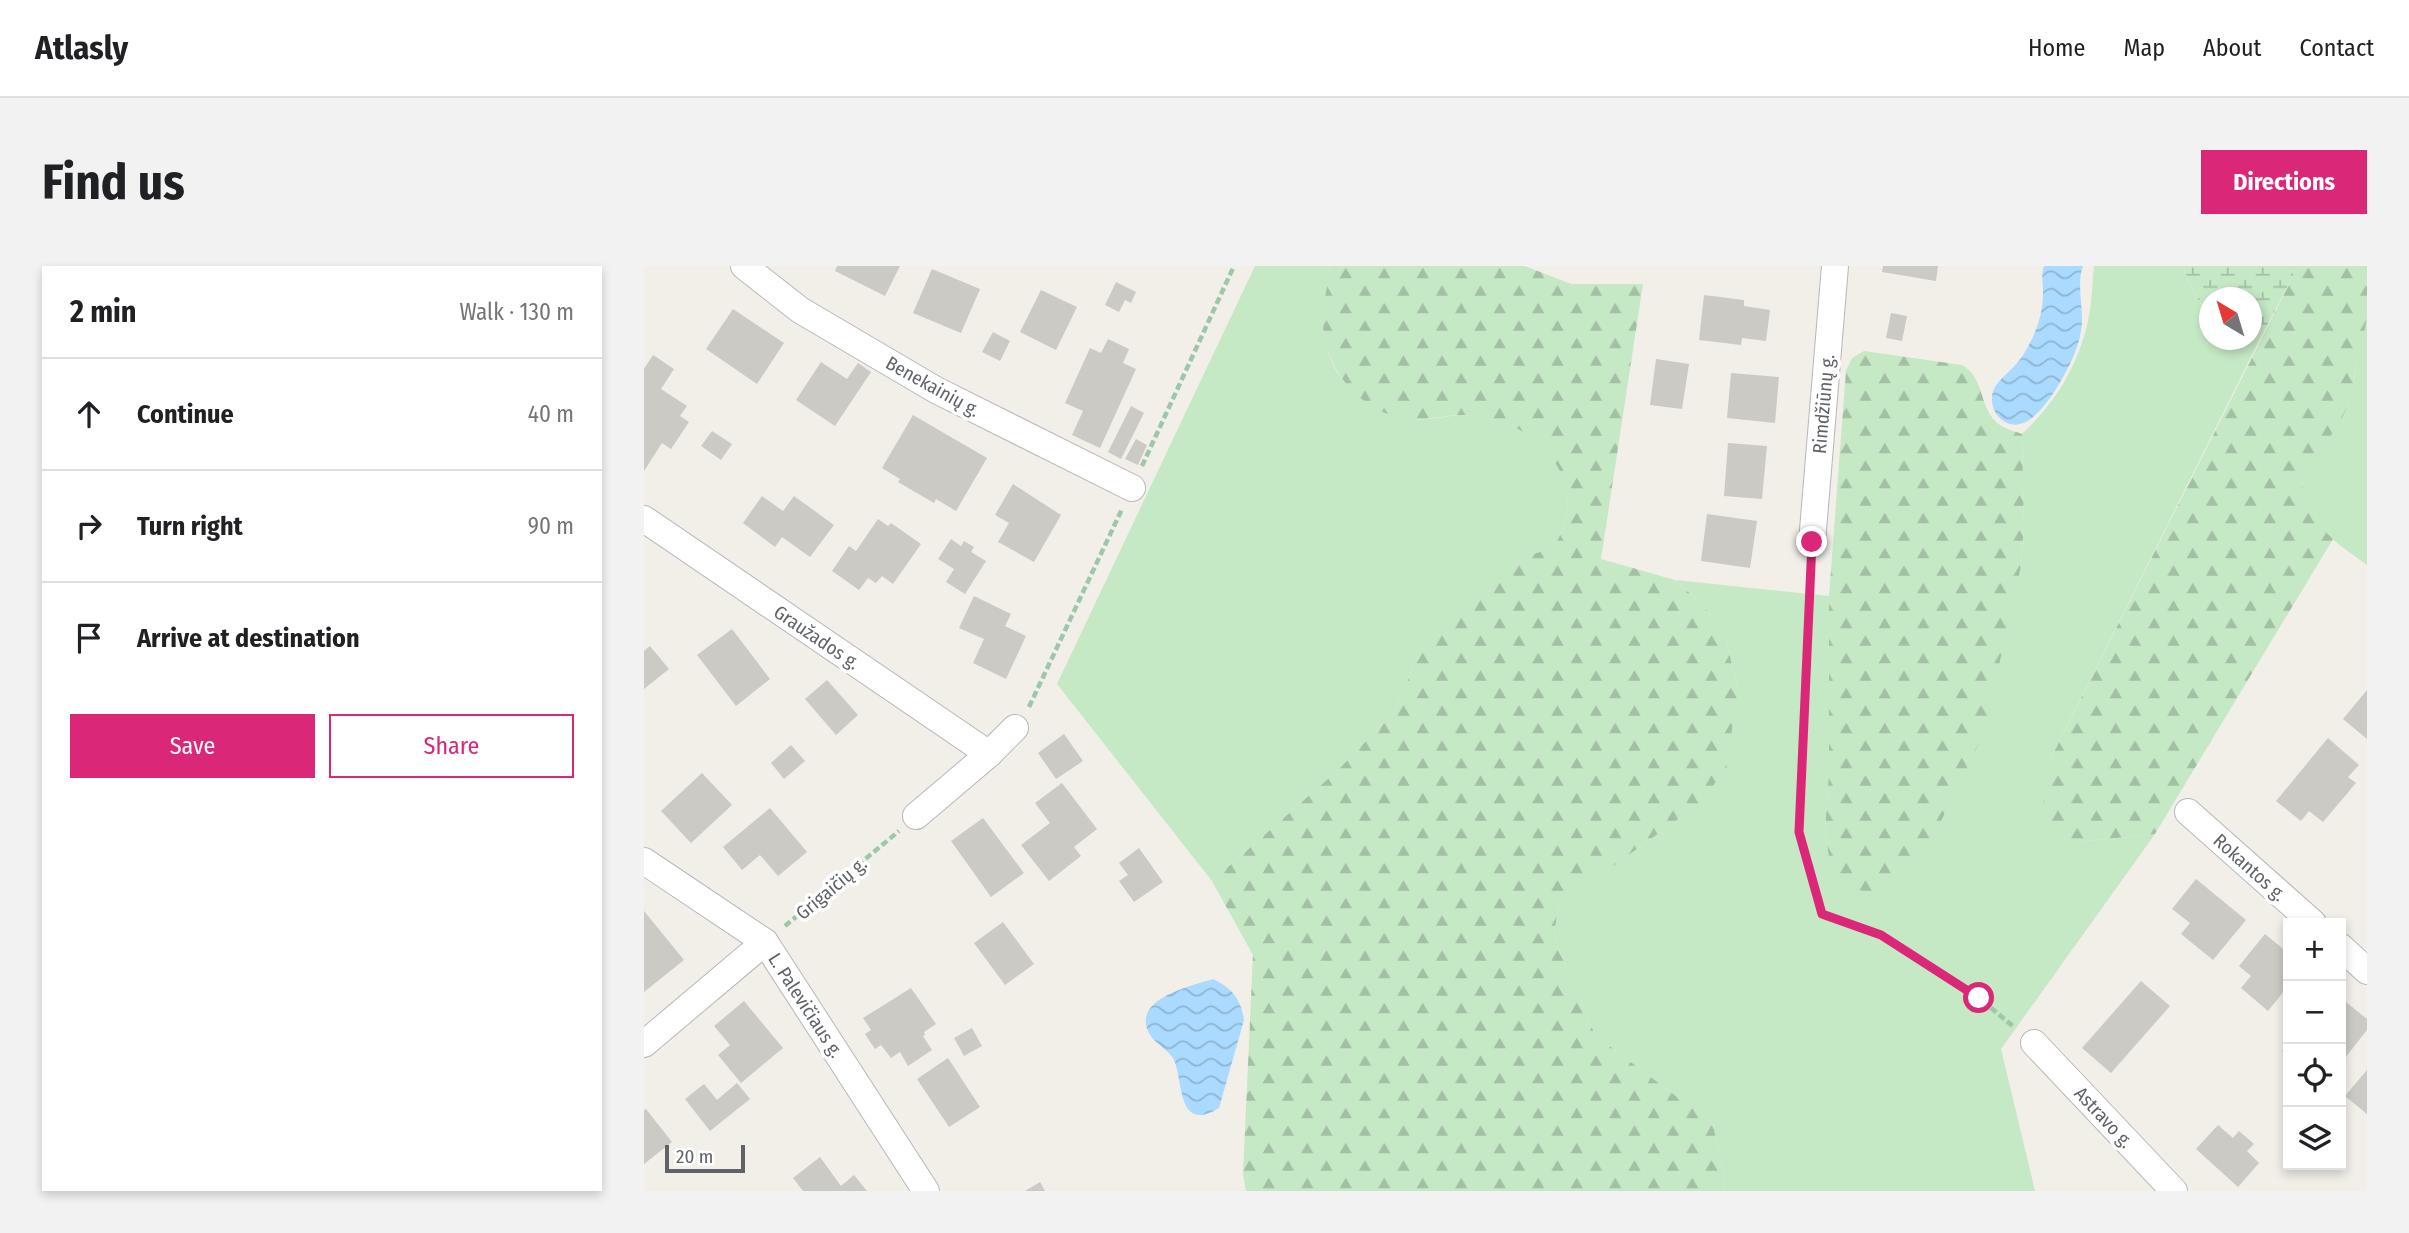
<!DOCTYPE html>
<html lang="en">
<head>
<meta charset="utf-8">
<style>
	:root { --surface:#fff; --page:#f2f2f2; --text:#202124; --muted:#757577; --line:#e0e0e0; --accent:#db2777 }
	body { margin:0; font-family:"Fira Sans Condensed",sans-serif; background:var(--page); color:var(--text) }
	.controls { position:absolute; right:21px; bottom:21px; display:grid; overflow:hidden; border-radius:0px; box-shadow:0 4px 10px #0003 }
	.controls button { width:63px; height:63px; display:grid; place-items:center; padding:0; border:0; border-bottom:2px solid var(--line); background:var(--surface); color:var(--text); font:35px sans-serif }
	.compass { position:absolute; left:1555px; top:21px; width:63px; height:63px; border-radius:50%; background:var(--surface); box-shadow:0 4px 10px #0003; rotate:322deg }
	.scale { position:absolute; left:21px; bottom:18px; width:80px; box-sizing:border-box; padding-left:7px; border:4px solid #5f6368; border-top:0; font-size:19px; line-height:24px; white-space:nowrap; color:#5f6368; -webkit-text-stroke:5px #fff; paint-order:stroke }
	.stop { position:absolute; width:21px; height:21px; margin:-16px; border:5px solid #db2777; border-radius:50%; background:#fff }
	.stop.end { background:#db2777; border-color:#fff; box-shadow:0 2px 7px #0008 }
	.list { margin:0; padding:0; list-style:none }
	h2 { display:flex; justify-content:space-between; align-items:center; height:91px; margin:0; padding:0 28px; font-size:30px }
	h2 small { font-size:23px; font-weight:400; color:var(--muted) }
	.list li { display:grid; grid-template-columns:46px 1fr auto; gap:21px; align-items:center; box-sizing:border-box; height:112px; padding:0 28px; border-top:2px solid var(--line) }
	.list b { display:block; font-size:26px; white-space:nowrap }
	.list em { font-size:23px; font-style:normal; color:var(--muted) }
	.actions { display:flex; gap:14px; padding:21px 28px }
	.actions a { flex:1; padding:16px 0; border:2px solid var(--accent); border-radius:0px; text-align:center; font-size:24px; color:var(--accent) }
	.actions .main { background:var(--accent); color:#fff }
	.icon { flex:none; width:38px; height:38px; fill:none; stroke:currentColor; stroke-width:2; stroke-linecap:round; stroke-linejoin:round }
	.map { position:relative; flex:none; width:1723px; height:925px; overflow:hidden; border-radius:0px }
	header { display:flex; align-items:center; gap:42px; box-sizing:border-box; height:98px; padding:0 35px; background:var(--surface); border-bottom:2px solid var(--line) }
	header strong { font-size:33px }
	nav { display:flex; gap:38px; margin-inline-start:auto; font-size:24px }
	.intro { display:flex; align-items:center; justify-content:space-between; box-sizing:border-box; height:168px; padding:0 42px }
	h1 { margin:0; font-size:49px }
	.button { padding:18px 32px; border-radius:0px; background:var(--accent); color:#fff; font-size:24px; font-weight:700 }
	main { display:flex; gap:42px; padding:0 42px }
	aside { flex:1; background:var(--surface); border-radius:0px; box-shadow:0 4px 10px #0003 }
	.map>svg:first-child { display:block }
</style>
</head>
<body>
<header>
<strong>Atlasly</strong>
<nav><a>Home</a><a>Map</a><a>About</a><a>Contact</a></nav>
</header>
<div class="intro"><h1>Find us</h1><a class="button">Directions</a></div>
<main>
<aside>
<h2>2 min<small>Walk · 130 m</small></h2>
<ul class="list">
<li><svg class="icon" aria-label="ahead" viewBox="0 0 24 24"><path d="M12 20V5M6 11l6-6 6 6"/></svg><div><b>Continue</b></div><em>40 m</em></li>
<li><svg class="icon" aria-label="right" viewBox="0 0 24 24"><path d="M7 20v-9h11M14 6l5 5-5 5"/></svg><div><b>Turn right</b></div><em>90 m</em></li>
<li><svg class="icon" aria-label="arrive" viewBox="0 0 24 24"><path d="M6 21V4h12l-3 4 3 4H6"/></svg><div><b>Arrive at destination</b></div></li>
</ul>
<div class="actions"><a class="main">Save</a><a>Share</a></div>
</aside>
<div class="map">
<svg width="1723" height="925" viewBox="0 0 1723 925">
	<defs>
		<pattern id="forest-firs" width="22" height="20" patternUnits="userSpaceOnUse" patternTransform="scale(1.75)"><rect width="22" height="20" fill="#c5e8c5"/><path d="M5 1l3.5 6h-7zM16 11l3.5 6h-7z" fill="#a3c0a4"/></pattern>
		<pattern id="wetland-marsh" width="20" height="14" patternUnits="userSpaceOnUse" patternTransform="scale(1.75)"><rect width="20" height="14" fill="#c5e8c5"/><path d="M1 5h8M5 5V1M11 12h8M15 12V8" fill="none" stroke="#a3c0a4"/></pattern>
		<pattern id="water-waves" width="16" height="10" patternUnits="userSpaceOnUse" patternTransform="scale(1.75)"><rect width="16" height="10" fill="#aadaff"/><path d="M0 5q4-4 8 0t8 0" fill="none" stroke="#8eb4d2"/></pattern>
	</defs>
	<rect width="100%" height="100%" fill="#f1efe8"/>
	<!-- grass -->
	<g fill="#c5e8c5">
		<path d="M611 0H686C679 59 669 108 733 138 743 142 756 152 767 153 785 155 803 149 821 149 862 150 903 172 919 211 929 237 923 260 909 282L879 291 774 390 750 446 694 504 568 615 413 418Z"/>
		<path d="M1450 0H1539C1544 15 1552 37 1565 45L1566 74H1608V68L1616 73 1401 504 1434 576 1511 568 1357 783 1391 925H1079L1081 916 1069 858 951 769 910 671 914 640 1051 541 1094 423 1082 374 1060 340 1031 314 1185 330V506L1181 566 1187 603 1377 300 1380 257 1378 168C1411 137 1434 100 1444 55 1448 38 1448 18 1450 0Z"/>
		<path d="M1723 49V299C1688 273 1638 244 1668 193 1679 175 1696 160 1704 139 1707 131 1708 121 1710 113 1714 92 1719 70 1723 49Z"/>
	</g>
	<!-- forest -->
	<g fill="url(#forest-firs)">
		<path d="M686 0H881L927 18H999L957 293 1031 314 1060 340 1082 374 1094 423 1082 504 1051 541 914 640 910 671 951 769 1069 858 1081 916 1079 925H602L599 908 609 689 568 615 694 504 750 446 774 390 826 326 879 291 909 282C923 260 929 237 919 212 903 172 864 152 823 149 803 148 783 155 764 153 716 147 678 101 679 53 680 35 684 17 686 0Z"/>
		<path d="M1654 0H1723C1723 16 1723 33 1723 49 1721 68 1715 88 1711 107 1709 118 1708 130 1704 139 1681 196 1624 213 1689 273L1511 568 1434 576 1416 566 1405 551 1398 531 1401 504Z"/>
		<path d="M1220 85 1318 99C1341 113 1334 137 1352 156 1358 162 1370 165 1378 168L1380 257 1377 300 1340 467 1275 600 1228 627 1201 621 1187 603 1181 566 1185 506V330L1202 105 1208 92Z"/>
	</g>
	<!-- wetland -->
	<path fill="url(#wetland-marsh)" d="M1539 0H1654L1616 73 1608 68V32H1566L1565 45C1552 37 1544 14 1539 0Z"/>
	<!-- water -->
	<g fill="url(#water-waves)">
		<path d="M1400 0H1439C1433 16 1438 36 1438 54 1438 69 1432 86 1425 100 1415 119 1386 175 1358 154 1351 149 1347 139 1348 130 1350 116 1365 107 1374 96 1379 90 1384 81 1388 73 1395 58 1399 43 1399 27 1399 17 1397 9 1400 0Z"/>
		<path d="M569 713C588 722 597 733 600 754L575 842C531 869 540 811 529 792 523 783 512 778 506 769 485 733 547 720 569 713Z"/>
	</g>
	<!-- building -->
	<g fill="#cccac5">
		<path d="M193 0H256L241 30 191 5Z"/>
		<path d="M1239 0H1294L1292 15 1238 6Z"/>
		<path d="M288 3 336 23 317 67 269 47Z"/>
		<path d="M472 16 492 26 487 37 481 34 475 46 461 39Z"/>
		<path d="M397 24 433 41 412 84 376 66Z"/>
		<path d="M1060 29 1100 34V40L1126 44 1122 75 1098 72 1097 79 1055 74Z"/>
		<path d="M89 43 140 77 113 118 62 83Z"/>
		<path d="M1247 47 1263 50 1258 75 1242 72Z"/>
		<path d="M349 66 366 75 356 95 338 86Z"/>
		<path d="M464 73 485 83 479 97 492 103 456 182 428 169 439 145 421 137 446 82 457 87Z"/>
		<path d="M9 89 30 103 17 123 43 140 36 150 45 156 27 183 18 177 0 205V103Z"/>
		<path d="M1012 93 1045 98 1038 143 1006 139Z"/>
		<path d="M177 96 203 113 214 97 227 106 191 160 152 134Z"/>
		<path d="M1087 107 1135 111 1131 157 1083 152Z"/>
		<path d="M487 140 500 147 477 193 464 186Z"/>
		<path d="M269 149 343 192 312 245 292 233 290 237 254 216 256 213 238 202Z"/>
		<path d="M68 165 88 178 77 194 57 180Z"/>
		<path d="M492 173 503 179 494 199 481 193Z"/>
		<path d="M1084 177 1123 180 1118 233 1080 230Z"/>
		<path d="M369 218 417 249 390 296 354 276 365 257 351 249Z"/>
		<path d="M118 230 139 245 150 230 190 259 166 291 138 271 131 281 99 257Z"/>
		<path d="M1063 248 1113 255 1106 302 1057 295Z"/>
		<path d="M234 253 244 260 247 257 277 278 249 318 238 310 232 317 224 312 215 324 188 305 205 280 212 285Z"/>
		<path d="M307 273 317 280 320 275 330 281 327 286 342 295 321 328 302 316 310 303 294 293Z"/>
		<path d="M330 330 367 348 361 360 382 370 362 413 329 397 340 373 315 362Z"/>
		<path d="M88 363 126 413 92 440 53 389Z"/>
		<path d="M6 380 25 403 0 423V385Z"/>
		<path d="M183 414 214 449 192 469 161 433Z"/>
		<path d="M1723 424V473L1699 453Z"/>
		<path d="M420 468 439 495 412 513 394 487Z"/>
		<path d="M1684 472 1715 499 1704 511 1712 517 1679 556 1665 545 1657 555 1632 535Z"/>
		<path d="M147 479 161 495 140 513 127 497Z"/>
		<path d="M58 507 88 539 47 577 17 545Z"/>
		<path d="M418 517 453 563 430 581 437 590 405 615 377 579 406 557 391 537Z"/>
		<path d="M126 542 163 586 134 610 116 589 98 604 79 581Z"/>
		<path d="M339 552 380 607 347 631 307 575Z"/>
		<path d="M495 582 519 616 490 636 475 615 484 609 475 597Z"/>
		<path d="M1552 613 1602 654 1569 694 1537 668 1546 657 1528 643Z"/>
		<path d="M0 645 40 694 0 726Z"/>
		<path d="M359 656 390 698 361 719 330 677Z"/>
		<path d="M1621 668 1644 687 1641 695 1644 698V720L1624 745 1597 722 1607 710 1595 700Z"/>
		<path d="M1497 715 1526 740 1467 807 1438 782Z"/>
		<path d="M267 722 292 758 280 766 281 769 279 770 288 784 264 800 256 786 247 792 237 779 231 783 221 768 227 764 219 752Z"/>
		<path d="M1697 732 1723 753V764L1697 797Z"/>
		<path d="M100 735 139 782 97 817 74 789 86 779 70 760Z"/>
		<path d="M328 762 338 780 320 790 310 772Z"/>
		<path d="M1644 776V790L1638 785Z"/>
		<path d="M304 792 336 841 305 861 273 813Z"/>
		<path d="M1723 804V848L1701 830Z"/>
		<path d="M93 817 106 833 66 865 41 833 60 818 73 834Z"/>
		<path d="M2 843 28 876 0 898V844Z"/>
		<path d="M1574 859 1589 872 1595 865 1610 878 1603 885 1615 897 1594 921 1552 883Z"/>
		<path d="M176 891 197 920 210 909 223 925H159L149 912Z"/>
		<path d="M396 916 401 925H381Z"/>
	</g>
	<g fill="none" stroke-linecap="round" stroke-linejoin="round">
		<defs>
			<g id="minor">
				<path d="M100 0 156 44 292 124 488 222"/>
				<path d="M0 253 345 488"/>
				<path d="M1168 276 1191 0"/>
				<path d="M1544 546 1669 657"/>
				<path d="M272 550 345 488 371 462"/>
				<path d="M0 595 121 676 282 925"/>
				<path d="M1697 681 1723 705"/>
				<path d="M1390 777 1530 925"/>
				<path d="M0 778 121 676"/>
			</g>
		</defs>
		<!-- minor casing -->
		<use href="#minor" stroke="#b5b8bc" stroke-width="28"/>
		<!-- path -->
		<g stroke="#9cc7a9" stroke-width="4.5" stroke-dasharray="7 3.5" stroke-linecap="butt">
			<path d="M498 200 590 0"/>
			<path d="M1167 300 1155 566 1178 648 1237 669 1335 732 1370 761"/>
			<path d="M385 441 478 243"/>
			<path d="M141 660 255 565"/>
		</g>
		<!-- minor -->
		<use href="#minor" stroke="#fff" stroke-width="26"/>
	</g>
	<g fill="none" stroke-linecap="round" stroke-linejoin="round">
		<!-- route -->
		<path stroke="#db2777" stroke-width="9" d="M1168 276 1155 566 1178 648 1237 669 1335 732"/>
	</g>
	<g text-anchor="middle" stroke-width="7" stroke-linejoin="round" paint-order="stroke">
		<!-- street labels -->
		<g font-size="19" fill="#5f6368" stroke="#fff">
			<text transform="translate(289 120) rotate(29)" y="7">Benekainių g.</text>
			<text transform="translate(1179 138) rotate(-85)" y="7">Rimdžiūnų g.</text>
			<text transform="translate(173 371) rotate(34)" y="7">Graužados g.</text>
			<text transform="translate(1606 601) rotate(42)" y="7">Rokantos g.</text>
			<text transform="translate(187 622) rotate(-40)" y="7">Grigaičių g.</text>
			<text transform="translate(162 739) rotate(57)" y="7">L. Palevičiaus g.</text>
			<text transform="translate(1460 851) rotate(47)" y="7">Astravo g.</text>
		</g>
	</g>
</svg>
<div class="controls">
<button>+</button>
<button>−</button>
<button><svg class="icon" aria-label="locate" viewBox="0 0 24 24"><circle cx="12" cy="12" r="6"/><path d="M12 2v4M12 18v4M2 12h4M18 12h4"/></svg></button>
<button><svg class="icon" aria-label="layers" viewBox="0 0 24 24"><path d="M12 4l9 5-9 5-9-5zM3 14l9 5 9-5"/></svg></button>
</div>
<svg class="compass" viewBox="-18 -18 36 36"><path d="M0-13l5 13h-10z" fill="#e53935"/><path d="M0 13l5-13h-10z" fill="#757577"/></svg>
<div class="scale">20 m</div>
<div class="stop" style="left:1335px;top:732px"></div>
<div class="stop end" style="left:1168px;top:276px"></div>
</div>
</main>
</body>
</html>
